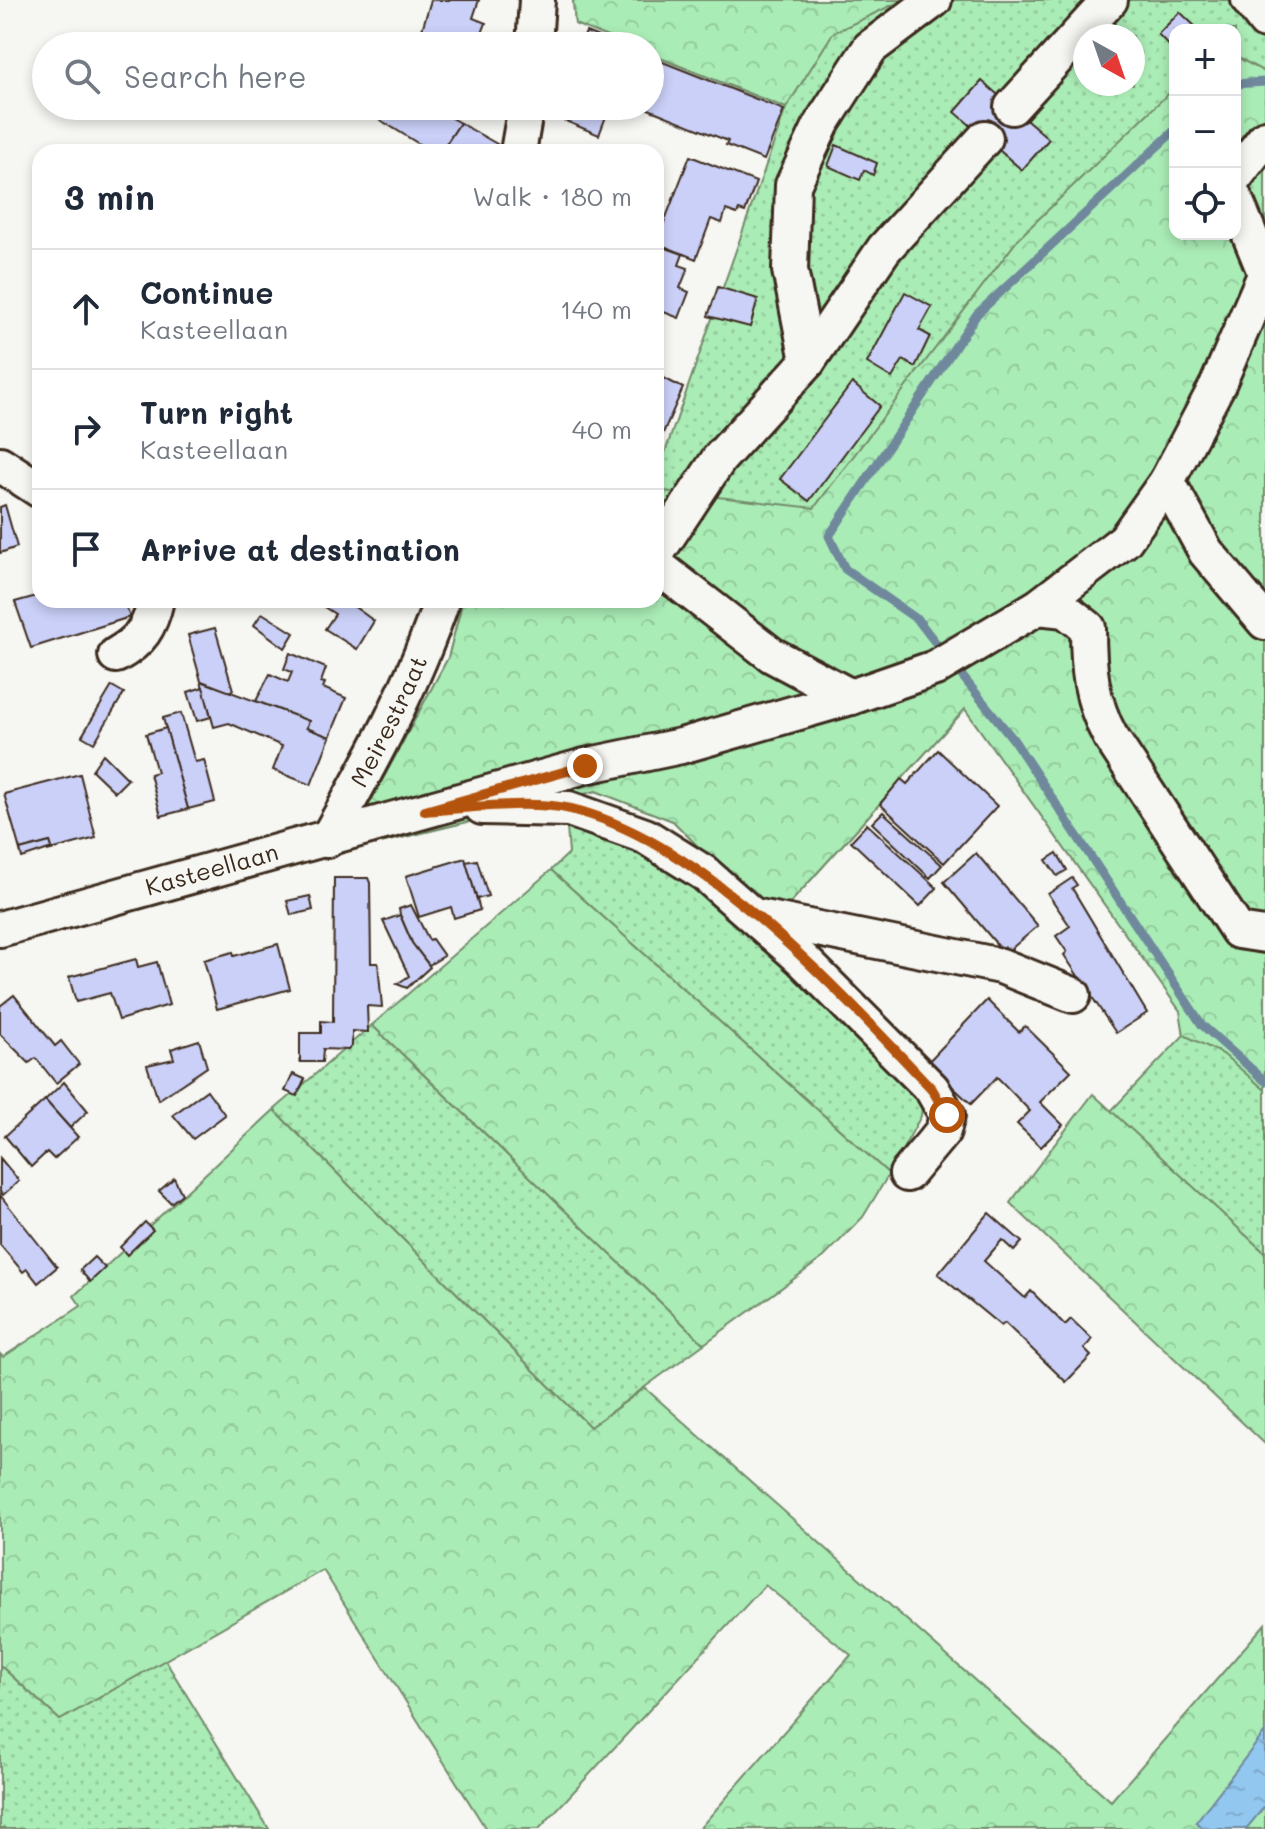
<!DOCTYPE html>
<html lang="en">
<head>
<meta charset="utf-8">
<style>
	:root { --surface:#fff; --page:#f6f6f7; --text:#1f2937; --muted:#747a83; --line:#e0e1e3 }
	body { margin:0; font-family:Mali,sans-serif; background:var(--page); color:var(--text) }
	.controls { position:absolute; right:24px; top:24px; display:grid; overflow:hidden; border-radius:16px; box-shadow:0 4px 12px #0003 }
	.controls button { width:72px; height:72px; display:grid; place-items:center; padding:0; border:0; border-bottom:2px solid var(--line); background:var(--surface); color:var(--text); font:40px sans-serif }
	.compass { position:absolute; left:1073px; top:24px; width:72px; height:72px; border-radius:50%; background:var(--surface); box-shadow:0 4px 12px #0003; rotate:140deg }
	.stop { position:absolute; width:24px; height:24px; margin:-18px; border:6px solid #b45309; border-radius:50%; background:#fff }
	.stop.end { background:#b45309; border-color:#fff; box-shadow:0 2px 8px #0008 }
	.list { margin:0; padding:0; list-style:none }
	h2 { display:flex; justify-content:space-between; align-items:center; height:104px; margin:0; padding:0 32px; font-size:34px }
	h2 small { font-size:26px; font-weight:400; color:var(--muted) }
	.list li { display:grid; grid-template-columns:52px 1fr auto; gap:24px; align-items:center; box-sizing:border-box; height:120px; padding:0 32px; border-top:2px solid var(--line) }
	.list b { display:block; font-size:30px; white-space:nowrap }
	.list p { margin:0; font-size:26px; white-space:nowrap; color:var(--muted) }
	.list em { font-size:26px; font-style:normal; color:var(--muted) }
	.icon { flex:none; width:44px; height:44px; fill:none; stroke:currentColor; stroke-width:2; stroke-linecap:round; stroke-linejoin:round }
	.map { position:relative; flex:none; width:1265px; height:1829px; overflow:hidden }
	.search { position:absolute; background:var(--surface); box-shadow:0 4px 12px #0003; left:32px; top:32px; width:632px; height:88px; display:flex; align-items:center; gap:20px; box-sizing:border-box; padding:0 28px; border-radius:44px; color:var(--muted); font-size:30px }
	.panel { position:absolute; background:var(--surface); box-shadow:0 4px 12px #0003; left:32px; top:144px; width:632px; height:464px; border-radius:24px }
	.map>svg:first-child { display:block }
</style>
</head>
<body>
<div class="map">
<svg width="1265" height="1829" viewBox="0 0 1265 1829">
	<defs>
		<pattern id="grass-dots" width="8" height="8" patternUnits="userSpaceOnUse" patternTransform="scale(2)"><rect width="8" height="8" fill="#aaecb6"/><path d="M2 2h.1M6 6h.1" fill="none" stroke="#93cb9c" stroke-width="1.8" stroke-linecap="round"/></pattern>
		<pattern id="forest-crowns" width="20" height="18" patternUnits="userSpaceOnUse" patternTransform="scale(2)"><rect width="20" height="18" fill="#aaecb6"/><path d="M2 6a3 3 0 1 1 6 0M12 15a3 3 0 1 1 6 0" fill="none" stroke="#93cb9c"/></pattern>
		<pattern id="water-ripples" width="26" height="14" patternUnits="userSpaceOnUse" patternTransform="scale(2)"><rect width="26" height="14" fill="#92c7f0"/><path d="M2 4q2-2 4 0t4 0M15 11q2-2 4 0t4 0" fill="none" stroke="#7fabcd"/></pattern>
	</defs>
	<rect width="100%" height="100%" fill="#f6f6f2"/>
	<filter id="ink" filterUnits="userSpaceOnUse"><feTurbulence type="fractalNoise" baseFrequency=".0125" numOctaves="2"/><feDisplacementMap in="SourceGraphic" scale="16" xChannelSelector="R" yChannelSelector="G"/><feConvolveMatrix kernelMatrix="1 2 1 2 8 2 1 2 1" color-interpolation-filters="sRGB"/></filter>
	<g filter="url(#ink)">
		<!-- grass -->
		<g fill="url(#grass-dots)" stroke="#728b6a" stroke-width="2" fill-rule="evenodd">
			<path d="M573 0H1265V1253L1110 1112 1184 1035 1181 1011 965 709 773 922 673 821 596 791 376 844 369 805 448 658 463 600H656V478L786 108 650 54V46H630L575 24ZM1175 30H1235V234H1175ZM1085 36H1133V84H1085Z"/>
			<path d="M567 828 609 833 731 908 923 1099 921 1116 889 1174 551 870 569 853Z"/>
			<path d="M372 1025 704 1344 590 1427 274 1110Z"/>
			<path d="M165 1660 269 1829H0V1665L60 1720Z"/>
		</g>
		<!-- forest -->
		<g fill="url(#forest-crowns)" stroke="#728b6a" stroke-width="2">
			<path d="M573 0H903L833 33 786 108 650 54V46H630L575 24Z"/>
			<path d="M1235 56 1265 72V1090L1223 1054 1184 1035 1180 1011 965 709 773 922 673 821 596 791 376 844 369 805 448 658 463 600H656V490L814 508 1019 238 1175 87V234H1235Z"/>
			<path d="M551 870 889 1174 863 1217 824 1257 704 1344 372 1025Z"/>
			<path d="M1093 1094 1265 1253V1444L1010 1203Z"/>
			<path d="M274 1110 590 1427 645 1388 1111 1801 1265 1624V1829H699L851 1655 765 1585 539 1829H486L323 1570 60 1720 0 1665V1354L3 1357 81 1306 74 1296Z"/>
		</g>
		<!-- water -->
		<path fill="url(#water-ripples)" stroke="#6f889c" stroke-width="2" d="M1265 1732V1806L1246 1829H1203L1196 1822Z"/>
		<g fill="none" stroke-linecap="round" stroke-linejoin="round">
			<!-- stream -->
			<g stroke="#6f889c" stroke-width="9">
				<path d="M1235 84 1265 82"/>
				<path d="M945 655 918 620 845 569 829 536 977 314 1175 130"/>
				<path d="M954 666 1013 739 1202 1025 1265 1081"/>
			</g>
		</g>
		<!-- building -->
		<g fill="#cad0f8" stroke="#3b2a1e" stroke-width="2">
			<path d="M431 0H479L473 18 486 23 477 46H417Z"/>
			<path d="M1180 12 1199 30H1175V52L1158 34Z"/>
			<path d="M586 32 621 46H580Z"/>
			<path d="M650 57 784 110 764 160 726 145 728 141 641 106H650Z"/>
			<path d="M982 81 1049 139 1022 170 955 112Z"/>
			<path d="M384 106H430L460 123 441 152H432L377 118Z"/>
			<path d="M568 106H610L599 135 563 120Z"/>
			<path d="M460 123 497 144 492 152H441Z"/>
			<path d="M836 145 877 163 873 175 864 170 860 180 828 166Z"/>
			<path d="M690 156 756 182 745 212 739 210 737 214 726 210 722 223 711 219 696 259 656 243Z"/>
			<path d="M658 245 683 254 679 265 688 268 680 288 689 292 679 318 656 309Z"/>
			<path d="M718 287 758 299 750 327 708 316Z"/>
			<path d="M905 292 932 307 919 330 930 336 915 367 903 360 892 378 867 363Z"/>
			<path d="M658 375 683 388 656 449V378Z"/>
			<path d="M852 383 880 406 809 501 780 479Z"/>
			<path d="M5 505 17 547 0 553V507Z"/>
			<path d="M40 595V600H123L130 617 31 648 15 602Z"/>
			<path d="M313 600H345L374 621 357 649 325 629 335 614Z"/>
			<path d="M262 613 294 633 285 648 254 625Z"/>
			<path d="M215 628 233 690 229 692 201 681 188 635Z"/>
			<path d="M290 653 326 668 321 682 325 683 323 688 346 698 330 737 306 728 309 721 256 701 270 674 288 682 292 672 284 669Z"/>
			<path d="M201 681 309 721 306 728 330 737 311 785 273 770 282 746 229 723 214 727Z"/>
			<path d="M112 686 124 693 94 743 82 736Z"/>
			<path d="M203 687 211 717 197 721 188 692Z"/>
			<path d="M181 713 195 762 204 760 215 802 188 809 163 718Z"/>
			<path d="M166 728 188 809 161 816 150 774 157 772 146 734Z"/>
			<path d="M938 750 997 806 944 863 880 804 901 779 907 784Z"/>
			<path d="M103 754 128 779 115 792 92 770Z"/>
			<path d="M80 774 96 838 47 851 52 848 50 842 20 850 4 794Z"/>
			<path d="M883 812 942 865 930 878 872 823Z"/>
			<path d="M867 824 937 888 920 906 851 841Z"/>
			<path d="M50 842 52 848 22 858 20 850Z"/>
			<path d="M976 853 1038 926 1005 954 944 882Z"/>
			<path d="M1057 853 1067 870 1057 876 1046 860Z"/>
			<path d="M465 858 480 910 454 918 451 907 419 917 406 876Z"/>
			<path d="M477 860 488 896 477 899 466 862Z"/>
			<path d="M334 878H368L370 883 371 963H378L382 1007 367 1006 368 1032 352 1031V1046L348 1050 323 1049 322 1062H300V1033H321V1021L333 1022Z"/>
			<path d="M1072 878 1077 885 1072 888 1147 1013 1116 1033 1064 955 1067 952 1056 936 1070 926 1048 894Z"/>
			<path d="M310 896 313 910 291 915 287 901Z"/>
			<path d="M411 905 429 940 432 939 444 956 429 965 412 943 400 915 399 909Z"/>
			<path d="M400 915 412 943 430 967 407 988 397 984 409 976 383 921Z"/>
			<path d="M278 944 290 989 217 1009 204 960 233 952 234 956Z"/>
			<path d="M136 959 138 967 157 962 169 1005 119 1020 110 993 76 1002 69 977Z"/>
			<path d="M14 995 55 1046 61 1041 79 1064 56 1083 36 1058 29 1063 0 1034V1006Z"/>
			<path d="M987 1000 1019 1032 1025 1026 1071 1071 1040 1102 1063 1125 1041 1147 1017 1124 1030 1111 997 1077 971 1104 927 1063Z"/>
			<path d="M199 1040 207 1067 158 1100 147 1065 174 1059 171 1049Z"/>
			<path d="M293 1074 305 1079 297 1096 285 1091Z"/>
			<path d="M64 1082 88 1111 70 1128 45 1100Z"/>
			<path d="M207 1090 225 1115 193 1139 173 1115Z"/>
			<path d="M45 1100 78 1137 54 1159 47 1152 31 1167 5 1136Z"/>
			<path d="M0 1158 19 1181 3 1195 0 1192Z"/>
			<path d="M174 1178 182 1194 171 1203 159 1191Z"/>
			<path d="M0 1195 57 1267 38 1283 27 1269 23 1272 0 1245Z"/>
			<path d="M989 1213 1022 1242 1014 1251 1002 1240 984 1261 1025 1298 1031 1291 1065 1325 1071 1319 1092 1339 1084 1349 1091 1356 1066 1382 1005 1323 1001 1326 938 1274Z"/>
			<path d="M145 1222 153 1230 127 1255 120 1247Z"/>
			<path d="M94 1257 105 1268 90 1282 80 1270Z"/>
		</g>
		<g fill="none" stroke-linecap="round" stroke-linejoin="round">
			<defs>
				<g id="minor">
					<path d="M1249 0 1265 21"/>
					<path d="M534 46 537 0"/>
					<path d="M1012 107 1110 0"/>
					<path d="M518 152 526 106"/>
					<path d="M1235 177 1265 138"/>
					<path d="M1235 199 1265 272"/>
					<path d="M808 361 790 270 793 185 822 123 870 48 934 0"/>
					<path d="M0 464 40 490"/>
					<path d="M1167 481 1206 552 1265 622"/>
					<path d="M656 554 719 459 808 361 884 249 985 138"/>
					<path d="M656 565 772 655 851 697"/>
					<path d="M1038 607 1065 610 1088 628C1088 668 1091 701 1110 736L1238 931 1265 935"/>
					<path d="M116 655C141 641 150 627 156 600"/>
					<path d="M482 807 569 809 645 836 704 873 802 959 932 1089 947 1115 943 1131 907 1174"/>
					<path id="s1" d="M327 840C371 762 413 686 442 600"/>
					<path d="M754 916 1001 966 1073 995"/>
					<path id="s2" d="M0 929 585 766 681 746 851 697 935 668 1038 607 1125 540 1167 481 1218 384 1265 275"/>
				</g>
			</defs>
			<!-- minor casing -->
			<use href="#minor" stroke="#3b2a1e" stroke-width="40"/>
			<!-- minor -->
			<use href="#minor" stroke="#f6f6f2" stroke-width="34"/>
		</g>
	</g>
	<g fill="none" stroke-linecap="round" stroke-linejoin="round" filter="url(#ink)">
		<!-- route -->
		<path stroke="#b45309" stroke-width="10" d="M585 766 425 811C467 808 531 800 571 809 703 841 840 992 932 1089L947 1115"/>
	</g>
	<g text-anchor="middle" stroke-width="7" stroke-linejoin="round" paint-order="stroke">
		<!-- street labels -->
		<g font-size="24" fill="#3b2a1e" stroke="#f6f6f2">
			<text dy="8" stroke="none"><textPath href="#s1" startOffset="134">Meirestraat</textPath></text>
			<text dy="8" stroke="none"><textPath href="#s2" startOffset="220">Kasteellaan</textPath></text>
		</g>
	</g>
</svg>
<div class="controls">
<button>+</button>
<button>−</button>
<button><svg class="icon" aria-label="locate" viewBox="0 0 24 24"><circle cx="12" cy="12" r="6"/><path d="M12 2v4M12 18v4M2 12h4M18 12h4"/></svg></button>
</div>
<svg class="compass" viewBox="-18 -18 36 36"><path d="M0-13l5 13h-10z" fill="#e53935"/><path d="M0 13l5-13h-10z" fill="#747a83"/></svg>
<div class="stop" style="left:947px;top:1115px"></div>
<div class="stop end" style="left:585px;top:766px"></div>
<div class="search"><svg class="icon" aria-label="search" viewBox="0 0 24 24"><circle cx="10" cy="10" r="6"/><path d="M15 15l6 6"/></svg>Search here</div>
<section class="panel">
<h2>3 min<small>Walk · 180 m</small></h2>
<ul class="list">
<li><svg class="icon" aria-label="ahead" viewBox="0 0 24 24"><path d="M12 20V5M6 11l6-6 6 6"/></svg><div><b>Continue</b><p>Kasteellaan</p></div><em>140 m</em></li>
<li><svg class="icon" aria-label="right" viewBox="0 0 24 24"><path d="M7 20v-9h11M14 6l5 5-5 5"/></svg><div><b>Turn right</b><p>Kasteellaan</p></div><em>40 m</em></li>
<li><svg class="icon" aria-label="arrive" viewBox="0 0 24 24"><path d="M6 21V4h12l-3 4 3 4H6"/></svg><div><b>Arrive at destination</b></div></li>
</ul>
</section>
</div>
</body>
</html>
